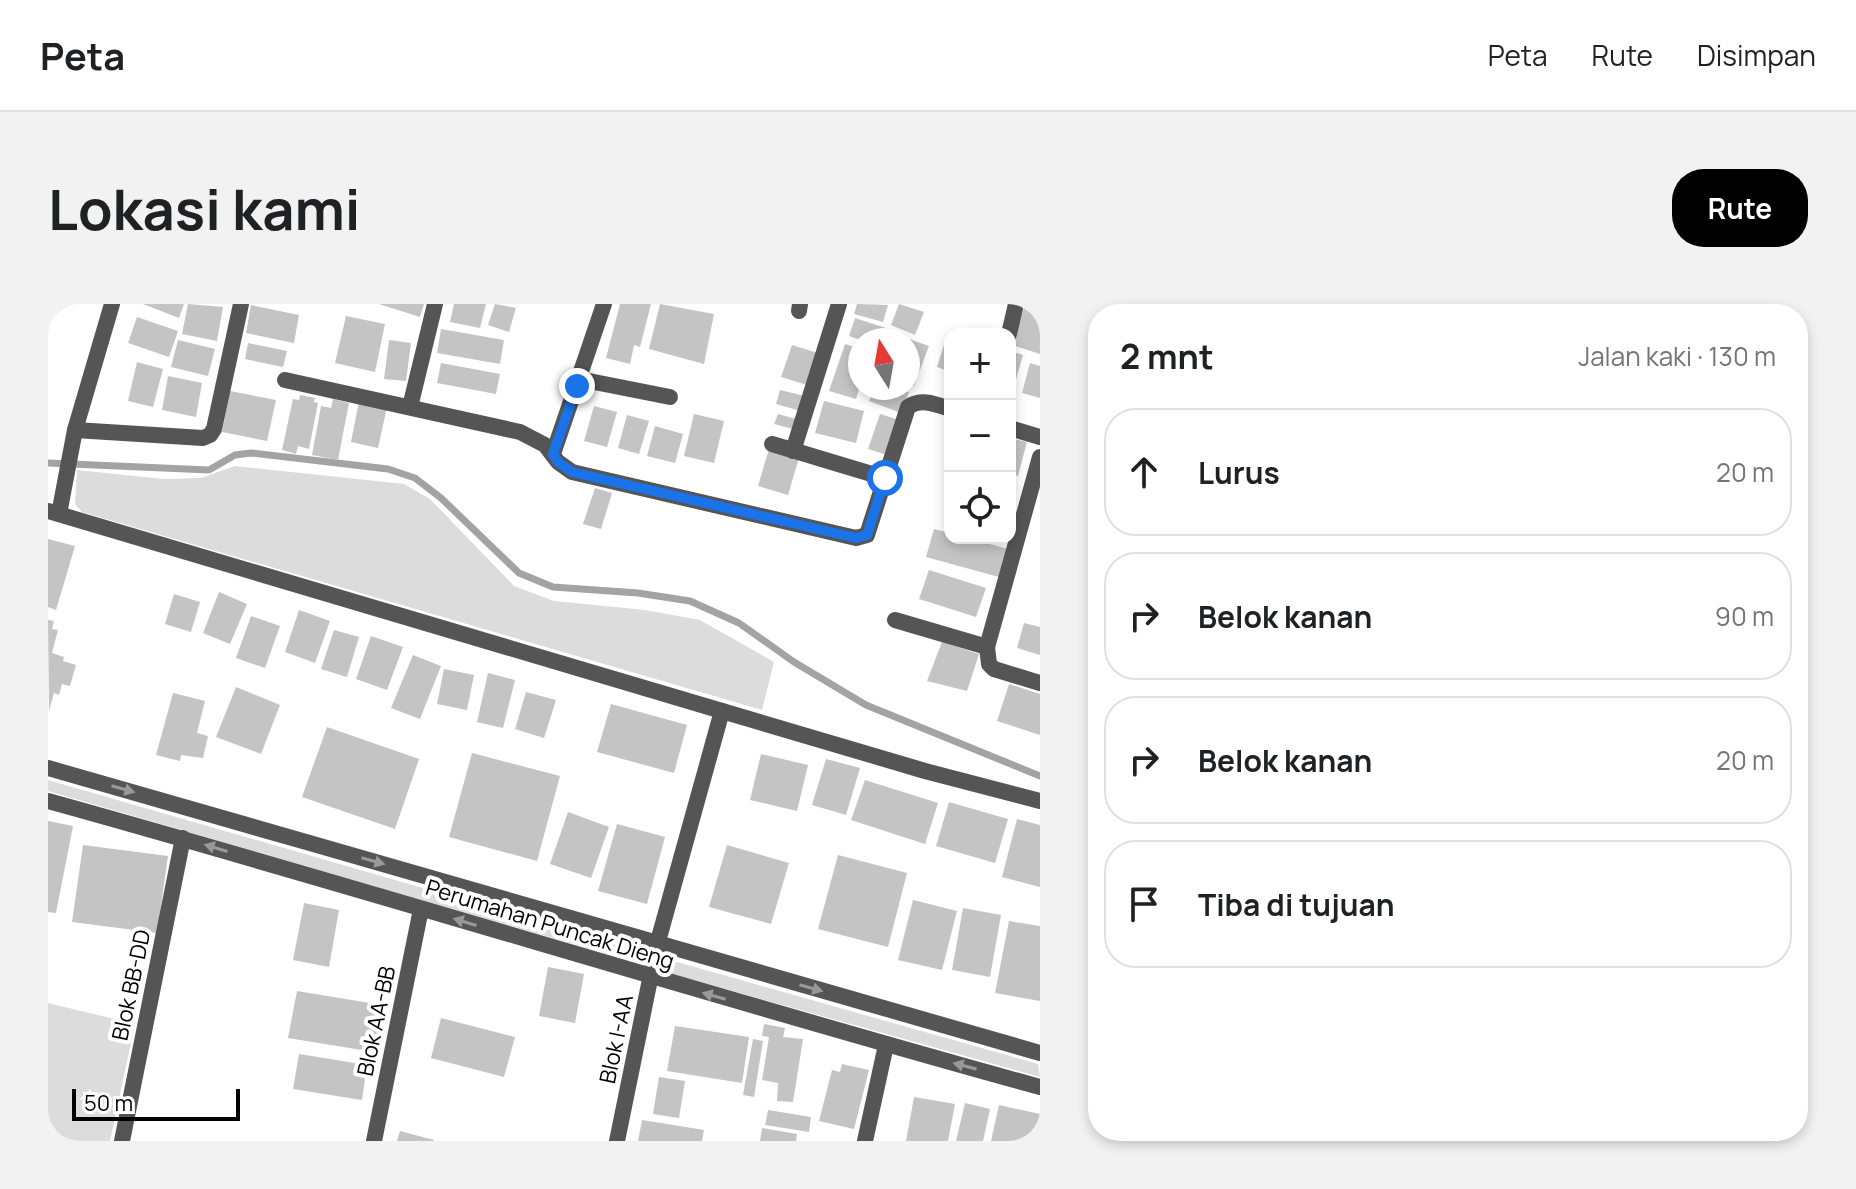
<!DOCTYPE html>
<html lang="id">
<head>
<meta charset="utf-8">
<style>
	:root { --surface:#fff; --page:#f2f2f2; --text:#202124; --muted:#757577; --line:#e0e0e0; --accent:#000 }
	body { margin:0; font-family:Manrope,sans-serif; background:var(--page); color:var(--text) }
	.controls { position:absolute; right:24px; top:24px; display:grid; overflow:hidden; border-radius:16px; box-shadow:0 4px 12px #0003 }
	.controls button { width:72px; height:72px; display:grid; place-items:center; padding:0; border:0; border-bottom:2px solid var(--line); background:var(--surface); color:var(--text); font:40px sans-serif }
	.compass { position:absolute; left:800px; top:24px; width:72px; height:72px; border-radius:50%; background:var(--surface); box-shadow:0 4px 12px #0003; rotate:349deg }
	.scale { position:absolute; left:24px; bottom:20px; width:168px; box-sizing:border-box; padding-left:8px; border:4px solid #000; border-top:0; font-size:22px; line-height:28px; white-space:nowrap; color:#000; -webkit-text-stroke:6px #fff; paint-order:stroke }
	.stop { position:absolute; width:24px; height:24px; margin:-18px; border:6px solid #1a73e8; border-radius:50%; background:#fff }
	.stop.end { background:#1a73e8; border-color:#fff; box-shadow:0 2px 8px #0008 }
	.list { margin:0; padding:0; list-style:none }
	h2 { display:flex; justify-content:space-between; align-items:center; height:104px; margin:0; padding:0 32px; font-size:34px }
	h2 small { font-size:26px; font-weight:400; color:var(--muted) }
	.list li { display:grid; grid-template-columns:52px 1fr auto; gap:24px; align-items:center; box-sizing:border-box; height:128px; margin:0 16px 16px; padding:0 16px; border:2px solid var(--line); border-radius:32px }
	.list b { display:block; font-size:30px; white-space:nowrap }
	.list em { font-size:26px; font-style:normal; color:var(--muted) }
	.icon { flex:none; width:44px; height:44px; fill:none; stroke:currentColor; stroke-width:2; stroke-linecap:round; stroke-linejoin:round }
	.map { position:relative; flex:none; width:992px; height:837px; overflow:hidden; border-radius:32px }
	header { display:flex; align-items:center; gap:48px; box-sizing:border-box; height:112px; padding:0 40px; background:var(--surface); border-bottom:2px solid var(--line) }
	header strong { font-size:38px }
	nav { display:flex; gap:44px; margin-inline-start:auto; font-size:28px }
	.intro { display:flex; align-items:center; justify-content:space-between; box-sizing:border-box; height:192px; padding:0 48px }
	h1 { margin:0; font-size:56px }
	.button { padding:20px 36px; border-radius:32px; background:var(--accent); color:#fff; font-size:28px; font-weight:700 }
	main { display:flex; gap:48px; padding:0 48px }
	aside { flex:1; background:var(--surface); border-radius:32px; box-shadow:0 4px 12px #0003 }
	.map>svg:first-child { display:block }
</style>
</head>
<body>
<header>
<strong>Peta</strong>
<nav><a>Peta</a><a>Rute</a><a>Disimpan</a></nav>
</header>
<div class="intro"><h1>Lokasi kami</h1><a class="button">Rute</a></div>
<main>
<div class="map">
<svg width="992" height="837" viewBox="0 0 992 837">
	<rect width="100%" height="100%" fill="#fff"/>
	<!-- green -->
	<g fill="#dcdcdc">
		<path d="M187 162 356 180 382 195 466 282 506 297 597 306 652 316 726 358 714 406 34 208 27 200 29 166 116 175 153 174Z"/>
		<path d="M0 476 576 642 583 650 579 655 573 654 0 487Z"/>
		<path d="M622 656 990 760 992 773 617 668 614 665 615 658Z"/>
		<path d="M0 699 87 720 62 837H0Z"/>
	</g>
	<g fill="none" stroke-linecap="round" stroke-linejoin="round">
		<!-- stream -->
		<path stroke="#a3a3a3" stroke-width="7" d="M0 159 161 166 187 151 203 149 340 165 367 174 393 194 471 269 505 283 590 289 642 297 691 319 746 358 818 401 992 472"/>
	</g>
	<!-- building -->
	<g fill="#c4c4c4">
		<path d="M95 0H136L131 14Z"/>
		<path d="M140 0 175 3 169 37 134 30Z"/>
		<path d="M331 0H376L372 13Z"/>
		<path d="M406 0H438L432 24 402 18Z"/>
		<path d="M447 0 468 4 461 28 440 21Z"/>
		<path d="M572 0H603L592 43 586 41 582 60 558 54Z"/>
		<path d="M612 0 666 10 656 60 601 45Z"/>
		<path d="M809 0 840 1 835 18 806 10Z"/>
		<path d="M851 0 876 8 867 31 843 21Z"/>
		<path d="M203 1 251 11 246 39 198 29Z"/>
		<path d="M977 1 992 6V50L964 41Z"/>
		<path d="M298 12 337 20 327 68 287 59Z"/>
		<path d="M89 13 130 27 121 53 80 39Z"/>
		<path d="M807 14 841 25 837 36H813L801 32Z"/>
		<path d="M393 25 456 36 452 60 389 49Z"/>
		<path d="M844 29 881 42 866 82 860 80V36H842Z"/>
		<path d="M899 31 902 32V68L889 63Z"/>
		<path d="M130 36 167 45 160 72 123 63Z"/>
		<path d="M341 36 363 39 358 77 336 75Z"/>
		<path d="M200 39 239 47 235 63 197 55Z"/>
		<path d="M797 40 812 45V82L808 95 781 87Z"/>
		<path d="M744 41 773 50 762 82 733 73Z"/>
		<path d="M962 47 975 51 965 86 962 85Z"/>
		<path d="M89 58 115 65 105 103 80 97Z"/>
		<path d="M393 59 452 70 448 90 389 79Z"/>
		<path d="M982 59 992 62V94L974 89Z"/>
		<path d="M120 72 154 79 148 113 114 106Z"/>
		<path d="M826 84H849L861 88 853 109 821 97Z"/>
		<path d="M732 86 757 92 753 107 728 100Z"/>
		<path d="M182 87 228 96 219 137 174 128Z"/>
		<path d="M252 91 267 94 266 98 270 99 261 145 250 142 248 150 234 146 245 95 251 96Z"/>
		<path d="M285 95 301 99 290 156 264 151 273 102 283 104Z"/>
		<path d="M311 97 339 103 330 144 303 138Z"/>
		<path d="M776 97 816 107 808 139 767 129Z"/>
		<path d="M546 102 569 108 559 143 536 137Z"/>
		<path d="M646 110 676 117 666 159 636 152Z"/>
		<path d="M730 110 748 115 745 125 726 120Z"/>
		<path d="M832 110 851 116 839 151 820 145Z"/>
		<path d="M579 111 601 117 591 150 570 144Z"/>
		<path d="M607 122 635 130 627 159 599 152Z"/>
		<path d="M962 134 979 138 970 172 962 170Z"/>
		<path d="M721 145 751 154 740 191 710 182Z"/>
		<path d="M547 184 564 189 553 225 535 220Z"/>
		<path d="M886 225 902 229V234H919L960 245 951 273 878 253Z"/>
		<path d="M0 235 27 242 8 306 0 303Z"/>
		<path d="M881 266 938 284 928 313 871 295Z"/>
		<path d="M171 288 199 300 182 340 155 329Z"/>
		<path d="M126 290 152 298 143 328 117 320Z"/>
		<path d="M251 306 282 317 267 359 237 348Z"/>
		<path d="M203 312 232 322 217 364 188 354Z"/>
		<path d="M0 316 6 317 4 325 10 326 4 349 16 353 15 357 28 361 22 382 14 380 11 391 6 389 1 407Z"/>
		<path d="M976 319 992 323V351L969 344Z"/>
		<path d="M286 326 311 333 299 373 273 365Z"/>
		<path d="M323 332 355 343 339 386 308 375Z"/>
		<path d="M894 338 931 350 919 387 879 377Z"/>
		<path d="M365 351 393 362 372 415 343 404Z"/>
		<path d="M396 365 426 371 419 406 389 400Z"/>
		<path d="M440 369 467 376 455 424 429 418Z"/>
		<path d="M961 380 992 390V431L949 417Z"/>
		<path d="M188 383 232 401 213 450 168 433Z"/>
		<path d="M478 388 508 396 496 434 467 425Z"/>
		<path d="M125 389 157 397 149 429 160 432 155 454 133 451 132 457 108 451Z"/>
		<path d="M563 400 639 421 626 469 549 448Z"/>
		<path d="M279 423 371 455 347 525 254 493Z"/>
		<path d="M424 449 512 472 489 557 401 533Z"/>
		<path d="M713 450 760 461 749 507 702 496Z"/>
		<path d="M778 455 812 464 798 511 764 501Z"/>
		<path d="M817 476 890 499 877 540 803 516Z"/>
		<path d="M901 498 960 515 947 559 888 542Z"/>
		<path d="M520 508 561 523 543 574 502 560Z"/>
		<path d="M969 515 992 521V583L954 573Z"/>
		<path d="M0 517 25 522 8 609 0 608Z"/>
		<path d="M569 520 617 533 599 600 550 587Z"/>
		<path d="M35 541 120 552 109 629 24 618Z"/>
		<path d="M679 541 741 559 723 620 661 603Z"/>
		<path d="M790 551 859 569 840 643 770 625Z"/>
		<path d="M865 596 909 607 894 666 850 656Z"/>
		<path d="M256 599 291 606 281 663 245 656Z"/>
		<path d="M915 604 953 611 942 673 904 666Z"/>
		<path d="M961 617 992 622V697L947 689Z"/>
		<path d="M500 663 536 670 527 719 491 712Z"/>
		<path d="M249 687 334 701 326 748 240 734Z"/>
		<path d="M393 714 467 733 456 773 383 754Z"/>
		<path d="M716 720 737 724 735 733 755 735 745 798 729 797 730 779 714 776 721 733 714 732Z"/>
		<path d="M627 722 701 733 694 779 619 767Z"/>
		<path d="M705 735 715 737 706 793 695 791Z"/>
		<path d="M251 750 319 761 314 796 245 785Z"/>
		<path d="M794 760 821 766 806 825 771 817 784 766 792 768Z"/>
		<path d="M611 773 637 777 631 814 605 810Z"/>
		<path d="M866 793 907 800 900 837H858Z"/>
		<path d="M917 799 942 805 935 837H908Z"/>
		<path d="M951 801 992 810V837H943Z"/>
		<path d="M720 806 763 813 761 828 717 821Z"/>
		<path d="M594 816 656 826 654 837H590Z"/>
		<path d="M714 824 749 830 748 837H712Z"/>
		<path d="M352 827 386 836V837H349Z"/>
	</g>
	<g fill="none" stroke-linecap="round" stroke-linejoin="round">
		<!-- street -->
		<g stroke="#555" stroke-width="16">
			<path d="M751 7 752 0"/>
			<path d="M961 30 968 0"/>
			<path d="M531 75 622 93"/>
			<path d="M237 76 472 128 497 141 510 158 524 168 808 234 819 231 860 103C874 94 887 100 902 105"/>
			<path d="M362 103 387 0"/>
			<path d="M962 124 992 133"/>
			<path d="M27 126 155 134 162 131 166 125 193 0"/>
			<path d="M724 140 837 174"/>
			<path d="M745 147 791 0"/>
			<path d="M505 150 556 0"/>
			<path d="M0 207 674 407 609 641 569 837"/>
			<path d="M11 210 27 126 64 0"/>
			<path d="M847 316 939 343 992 153"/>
			<path d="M939 343 941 360 946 365 992 379"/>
			<path d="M674 407 877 467 992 497"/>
			<path d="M0 464C331 558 661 656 992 749"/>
			<path d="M0 497C332 589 660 692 992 783"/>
			<path d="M74 837 135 534"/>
			<path d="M326 837 373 605"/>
			<path d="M817 837 838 741"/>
		</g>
	</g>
	<!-- one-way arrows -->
	<defs><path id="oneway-solid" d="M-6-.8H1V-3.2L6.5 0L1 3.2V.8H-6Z" transform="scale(2)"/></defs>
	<g fill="#999">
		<use href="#oneway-solid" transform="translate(75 485) rotate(16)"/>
		<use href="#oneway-solid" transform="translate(168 544) rotate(-163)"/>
		<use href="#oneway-solid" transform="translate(325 557) rotate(16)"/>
		<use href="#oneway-solid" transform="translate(417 618) rotate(-163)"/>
		<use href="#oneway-solid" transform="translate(763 684) rotate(16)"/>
		<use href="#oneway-solid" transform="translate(666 692) rotate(-164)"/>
		<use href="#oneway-solid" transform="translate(917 762) rotate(-165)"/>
	</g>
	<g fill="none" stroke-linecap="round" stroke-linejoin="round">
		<!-- route -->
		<path stroke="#1a73e8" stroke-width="10" d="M529 82 505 150 510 158 524 168 808 234 819 231 837 174"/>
	</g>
	<g text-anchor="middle" stroke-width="8" stroke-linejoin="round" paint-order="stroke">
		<!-- street labels -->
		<g font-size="22" fill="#000" stroke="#fff">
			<text transform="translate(502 620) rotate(17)" y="8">Perumahan Puncak Dieng</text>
			<text transform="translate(83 681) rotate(-78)" y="8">Blok BB-DD</text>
			<text transform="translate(328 717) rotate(-78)" y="8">Blok AA-BB</text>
			<text transform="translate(568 735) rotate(-78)" y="8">Blok I-AA</text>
		</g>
	</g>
</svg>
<div class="controls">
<button>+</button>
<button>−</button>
<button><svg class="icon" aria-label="locate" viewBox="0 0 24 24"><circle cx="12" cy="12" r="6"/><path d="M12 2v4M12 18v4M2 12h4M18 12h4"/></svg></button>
</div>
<svg class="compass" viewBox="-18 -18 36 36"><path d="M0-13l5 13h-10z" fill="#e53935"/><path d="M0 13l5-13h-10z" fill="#757577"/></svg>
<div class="scale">50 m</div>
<div class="stop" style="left:837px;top:174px"></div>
<div class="stop end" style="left:529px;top:82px"></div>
</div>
<aside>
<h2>2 mnt<small>Jalan kaki · 130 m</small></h2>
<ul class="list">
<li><svg class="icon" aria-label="ahead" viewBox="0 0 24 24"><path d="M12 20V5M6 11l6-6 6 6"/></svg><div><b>Lurus</b></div><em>20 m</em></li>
<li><svg class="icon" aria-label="right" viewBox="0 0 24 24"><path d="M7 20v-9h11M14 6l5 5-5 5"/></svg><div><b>Belok kanan</b></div><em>90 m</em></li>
<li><svg class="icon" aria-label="right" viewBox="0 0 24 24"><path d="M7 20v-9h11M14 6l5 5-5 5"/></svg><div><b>Belok kanan</b></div><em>20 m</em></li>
<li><svg class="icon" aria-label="arrive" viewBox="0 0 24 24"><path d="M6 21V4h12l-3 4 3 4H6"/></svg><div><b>Tiba di tujuan</b></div></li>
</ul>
</aside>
</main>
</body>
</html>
